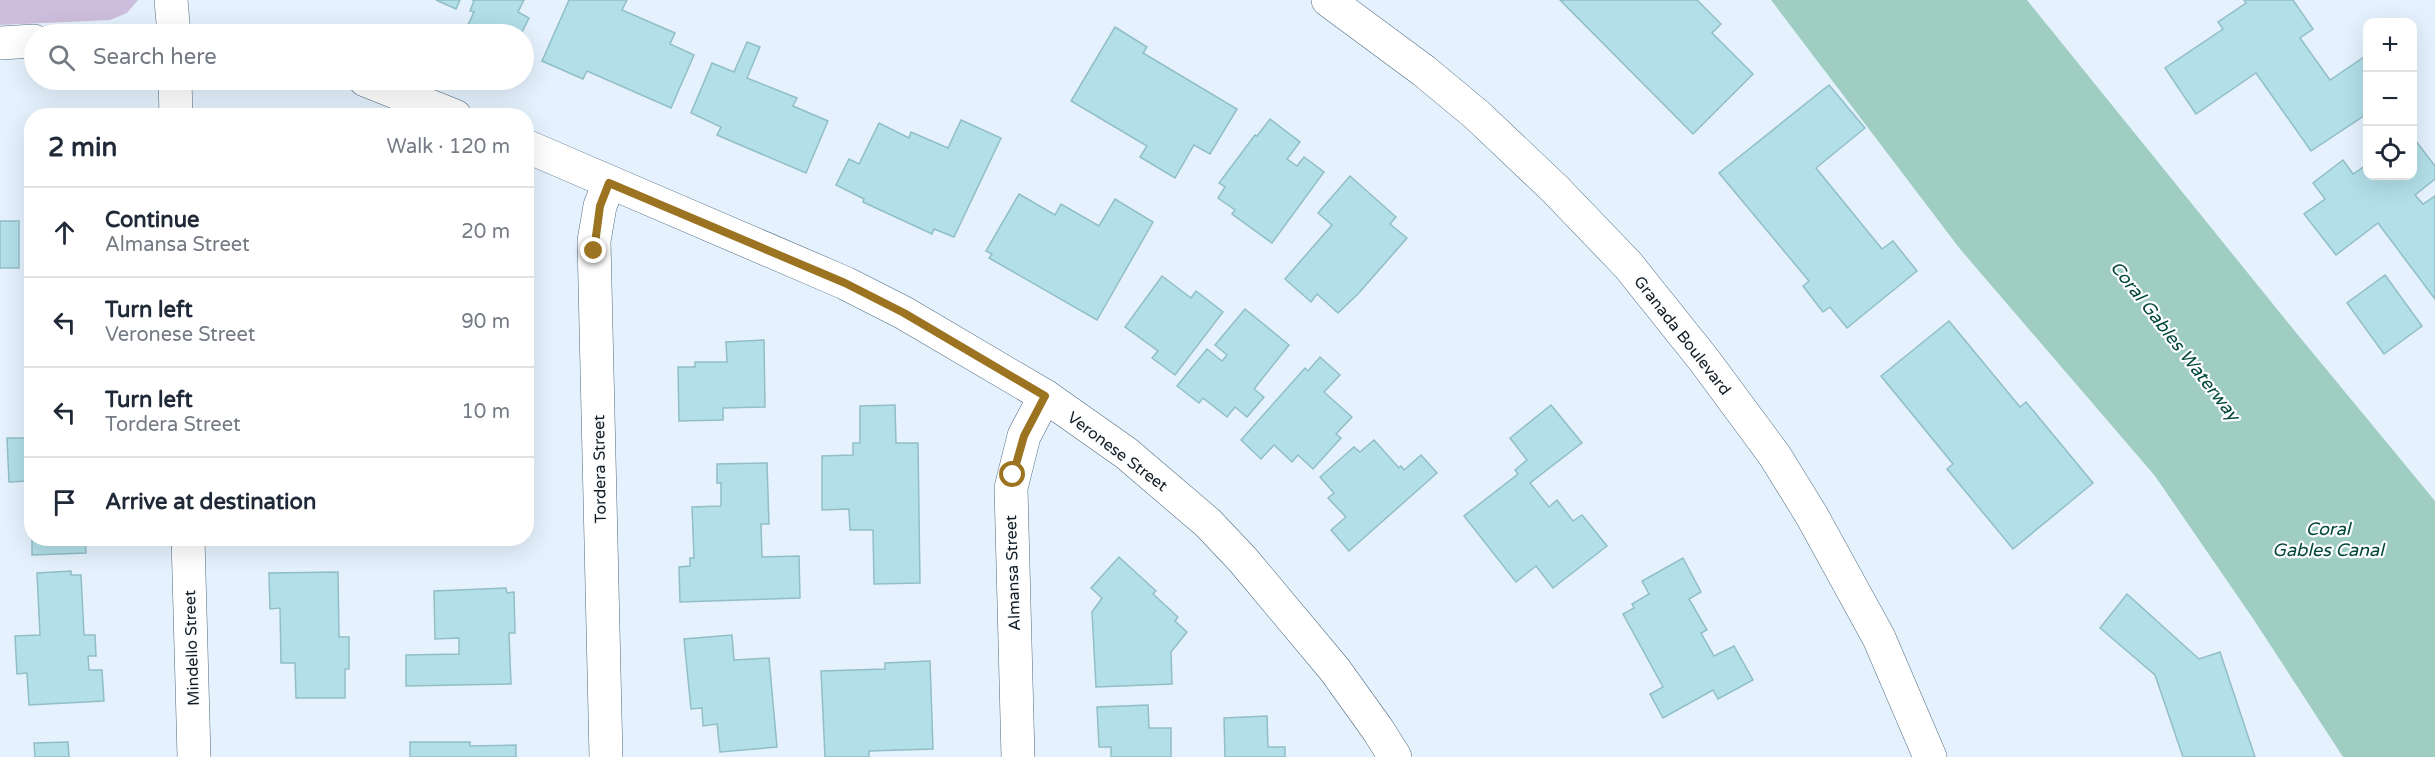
<!DOCTYPE html>
<html lang="en">
<head>
<meta charset="utf-8">
<style>
	:root { --surface:#fff; --page:#f2f2f3; --text:#1f2937; --muted:#747a83; --line:#e0e1e3 }
	body { margin:0; font-family:"Varela Round",sans-serif; background:var(--page); color:var(--text) }
	.controls { position:absolute; right:18px; top:18px; display:grid; overflow:hidden; border-radius:12px; box-shadow:0 6px 24px #0002 }
	.controls button { width:54px; height:54px; display:grid; place-items:center; padding:0; border:0; border-bottom:2px solid var(--line); background:var(--surface); color:var(--text); font:30px sans-serif }
	.stop { position:absolute; width:18px; height:18px; margin:-14px; border:4px solid #9c7320; border-radius:50%; background:#fff }
	.stop.end { background:#9c7320; border-color:#fff; box-shadow:0 2px 6px #0008 }
	.list { margin:0; padding:0; list-style:none }
	h2 { display:flex; justify-content:space-between; align-items:center; height:78px; margin:0; padding:0 24px; font-size:26px }
	h2 small { font-size:20px; font-weight:400; color:var(--muted) }
	.list li { display:grid; grid-template-columns:39px 1fr auto; gap:18px; align-items:center; box-sizing:border-box; height:90px; padding:0 24px; border-top:2px solid var(--line) }
	.list b { display:block; font-size:22px; white-space:nowrap }
	.list p { margin:0; font-size:20px; white-space:nowrap; color:var(--muted) }
	.list em { font-size:20px; font-style:normal; color:var(--muted) }
	.icon { flex:none; width:33px; height:33px; fill:none; stroke:currentColor; stroke-width:2; stroke-linecap:round; stroke-linejoin:round }
	.map { position:relative; flex:none; width:2435px; height:757px; overflow:hidden }
	.search { position:absolute; background:var(--surface); box-shadow:0 6px 24px #0002; left:24px; top:24px; width:510px; height:66px; display:flex; align-items:center; gap:15px; box-sizing:border-box; padding:0 21px; border-radius:33px; color:var(--muted); font-size:22px }
	.panel { position:absolute; background:var(--surface); box-shadow:0 6px 24px #0002; left:24px; top:108px; width:510px; height:438px; border-radius:24px }
	.map>svg:first-child { display:block }
</style>
</head>
<body>
<div class="map">
<svg width="2435" height="757" viewBox="0 0 2435 757">
	<rect width="100%" height="100%" fill="#e5f2fd"/>
	<!-- green -->
	<path fill="#cebedd" d="M0 0H138L127 13 110 20 0 25Z"/>
	<!-- water -->
	<path fill="#9fcdc2" d="M1771 0H2027L2298 335 2435 501V757H2343L2254 620 2155 476 1960 249Z"/>
	<!-- building -->
	<g fill="#b2dfe8" stroke="#91bec7" stroke-width="1.5">
		<path d="M436 0H460L456 9Z"/>
		<path d="M472 0H524L518 12 529 18 521 34H478L466 29 474 12 470 11 474 1Z"/>
		<path d="M569 0H627L622 10 675 33 670 44 694 55 671 108 587 71 583 79 542 61Z"/>
		<path d="M1560 0H1697L1721 24 1712 33 1753 74 1693 134Z"/>
		<path d="M2244 0H2293L2313 29 2300 38 2330 80 2364 57 2368 62V113L2311 151 2256 73 2196 114 2165 68 2223 29 2218 22 2246 3Z"/>
		<path d="M1115 27 1147 47 1143 53 1237 109 1210 154 1194 145 1175 178 1140 157 1147 146 1071 101Z"/>
		<path d="M747 42 760 47 747 78 797 98 793 106 828 121 806 173 717 135 721 127 691 113 712 63 734 72Z"/>
		<path d="M1829 85 1865 128 1816 168 1882 249 1893 241 1917 271 1847 328 1830 307 1823 312 1803 286 1809 281 1719 173Z"/>
		<path d="M1270 119 1300 142 1287 159 1297 166 1304 157 1324 172 1272 243 1232 214 1235 210 1218 198 1225 187 1219 183 1255 135 1257 136Z"/>
		<path d="M961 120 1001 138 954 237 934 229 932 234 863 202 864 199 836 185 849 159 859 164 879 123 909 138 911 132 948 148Z"/>
		<path d="M2412 136 2435 166V179L2415 195 2423 204 2435 196V299L2378 223 2336 255 2304 214 2325 199 2313 183 2343 160 2353 174 2368 164V176H2412Z"/>
		<path d="M1350 176 1396 217 1390 224 1407 238 1358 294 1338 313 1317 294 1311 302 1285 279 1332 225 1318 213Z"/>
		<path d="M1019 194 1055 215 1061 204 1099 226 1115 199 1153 222 1097 320 989 258 992 254 986 251Z"/>
		<rect x="0" y="221" width="19" height="47"/>
		<path d="M2385 275 2422 326 2384 354 2347 303Z"/>
		<path d="M1162 276 1191 298 1196 291 1223 312 1175 375 1152 358 1158 351 1125 327Z"/>
		<path d="M1245 309 1289 345 1254 389 1264 397 1247 417 1235 407 1227 417 1203 398 1199 403 1177 386 1207 349 1222 361 1227 355 1215 345Z"/>
		<path d="M1949 321 2020 407 2026 402 2093 483 2013 549 1947 469 1953 464 1881 376Z"/>
		<path d="M764 340 765 407 723 408V420L679 421 678 367H695V362H727L726 342Z"/>
		<path d="M1320 357 1340 375 1324 392 1352 417 1336 434 1341 438 1313 469 1298 455 1292 462 1274 445 1261 459 1241 440 1305 368 1308 371Z"/>
		<path d="M895 405 896 443H918L920 583 874 584 873 530H850L849 509 822 510V456L853 455V443H860V406Z"/>
		<path d="M1551 405 1582 443 1530 483 1549 507 1557 500 1573 521 1582 515 1607 546 1553 588 1536 566 1516 582 1464 516 1518 474 1515 470 1527 460 1510 438Z"/>
		<path d="M29 423H32V532L29 481 9 482 7 438H30Z"/>
		<path d="M1374 440 1399 468 1401 466 1404 470 1421 455 1437 473 1349 551 1331 530 1346 517 1328 498 1334 493 1320 477 1354 447 1360 452Z"/>
		<path d="M767 463 769 524H761L762 557 799 556 800 598 680 602 679 567 690 566V558H694L692 507 721 506V483H717V464Z"/>
		<path d="M32 538H85L86 553 32 555Z"/>
		<path d="M1119 557 1156 591 1153 594 1178 617 1175 621 1187 632 1171 652 1172 684 1096 687 1092 612 1102 598 1091 588Z"/>
		<path d="M1683 558 1701 592 1689 599 1707 630 1701 633 1714 656 1734 646 1753 680 1718 699 1713 690 1663 718 1650 694 1663 687 1623 614 1634 608 1632 604 1649 594 1642 581Z"/>
		<path d="M71 571V575H81L84 635H95L96 656H88L89 670H102L104 701 29 705 27 673 17 674 15 636 40 635 37 573Z"/>
		<path d="M338 572 339 637H349V669H345V698H296L295 663H281L280 608 270 609 269 573Z"/>
		<path d="M506 588 507 593 514 592 515 633H509L511 684 406 686V655L459 654V638L435 639 434 591Z"/>
		<path d="M2127 594 2199 659 2220 652 2255 757H2183L2155 675 2100 628Z"/>
		<path d="M732 635 734 660 769 658 777 747 720 752 717 724 703 726 702 708 691 709 684 639Z"/>
		<path d="M930 661 933 749 869 751V757H825L821 671 885 669V663Z"/>
		<path d="M1148 705 1149 728H1171V757H1111V747H1099L1097 707Z"/>
		<path d="M1267 716 1268 747H1285V757H1225L1224 718Z"/>
		<path d="M68 742 69 757H35L34 743Z"/>
		<path d="M410 742H470V746L516 745V757H410Z"/>
	</g>
	<g fill="none" stroke-linecap="round" stroke-linejoin="round">
		<defs>
			<g id="minor">
				<path d="M171 0 174 34"/>
				<path d="M0 43 34 41"/>
				<path d="M175 80 176 116"/>
				<path d="M365 80 455 116"/>
				<path d="M526 146 845 283 904 313 1045 396 1126 453 1208 523 1243 560 1335 670 1378 730 1395 757"/>
				<path d="M188 538 194 757"/>
				<path d="M606 757 594 241 600 206 609 183"/>
				<path d="M1018 757 1011 488 1024 436 1045 396"/>
			</g>
			<path id="tertiary" d="M1328 0 1424 71 1477 115 1555 189 1628 265 1704 360 1775 456 1812 516 1879 638 1930 757"/>
		</defs>
		<!-- minor casing -->
		<use href="#minor" stroke="#4e6a81" stroke-width="34"/>
		<!-- tertiary casing -->
		<use href="#tertiary" stroke="#4e6a81" stroke-width="34"/>
		<!-- minor -->
		<use href="#minor" stroke="#fff" stroke-width="33"/>
		<!-- tertiary -->
		<use href="#tertiary" stroke="#fff" stroke-width="33"/>
	</g>
	<g fill="none" stroke-linecap="round" stroke-linejoin="round">
		<!-- route -->
		<path stroke="#9c7320" stroke-width="8" d="M594 251 600 206 609 183 845 283 904 313 1045 396 1024 436 1013 475"/>
	</g>
	<g text-anchor="middle" stroke-width="4.5" stroke-linejoin="round" paint-order="stroke">
		<!-- street labels -->
		<g font-size="16" fill="#111d26" stroke="#fdfdfd">
			<text transform="translate(1683 335) rotate(52)" y="6">Granada Boulevard</text>
			<text transform="translate(1118 451) rotate(37)" y="6">Veronese Street</text>
			<text transform="translate(599 469) rotate(-91)" y="6">Tordera Street</text>
			<text transform="translate(1012 573) rotate(-92)" y="6">Almansa Street</text>
			<text transform="translate(191 648) rotate(-92)" y="6">Mindello Street</text>
		</g>
		<!-- water labels -->
		<g font-size="18" font-style="italic" fill="#01473c" stroke="#fdfdfd">
			<text transform="translate(2175 341) rotate(52)" y="6">Coral Gables Waterway</text>
			<text x="2328" y="535">Coral<tspan x="2328" dy="21">Gables Canal</tspan></text>
		</g>
	</g>
</svg>
<div class="controls">
<button>+</button>
<button>−</button>
<button><svg class="icon" aria-label="locate" viewBox="0 0 24 24"><circle cx="12" cy="12" r="6"/><path d="M12 2v4M12 18v4M2 12h4M18 12h4"/></svg></button>
</div>
<div class="stop" style="left:1013px;top:475px"></div>
<div class="stop end" style="left:594px;top:251px"></div>
<div class="search"><svg class="icon" aria-label="search" viewBox="0 0 24 24"><circle cx="10" cy="10" r="6"/><path d="M15 15l6 6"/></svg>Search here</div>
<section class="panel">
<h2>2 min<small>Walk · 120 m</small></h2>
<ul class="list">
<li><svg class="icon" aria-label="ahead" viewBox="0 0 24 24"><path d="M12 20V5M6 11l6-6 6 6"/></svg><div><b>Continue</b><p>Almansa Street</p></div><em>20 m</em></li>
<li><svg class="icon" aria-label="left" viewBox="0 0 24 24"><path d="M17 20v-9H6M10 6l-5 5 5 5"/></svg><div><b>Turn left</b><p>Veronese Street</p></div><em>90 m</em></li>
<li><svg class="icon" aria-label="left" viewBox="0 0 24 24"><path d="M17 20v-9H6M10 6l-5 5 5 5"/></svg><div><b>Turn left</b><p>Tordera Street</p></div><em>10 m</em></li>
<li><svg class="icon" aria-label="arrive" viewBox="0 0 24 24"><path d="M6 21V4h12l-3 4 3 4H6"/></svg><div><b>Arrive at destination</b></div></li>
</ul>
</section>
</div>
</body>
</html>
